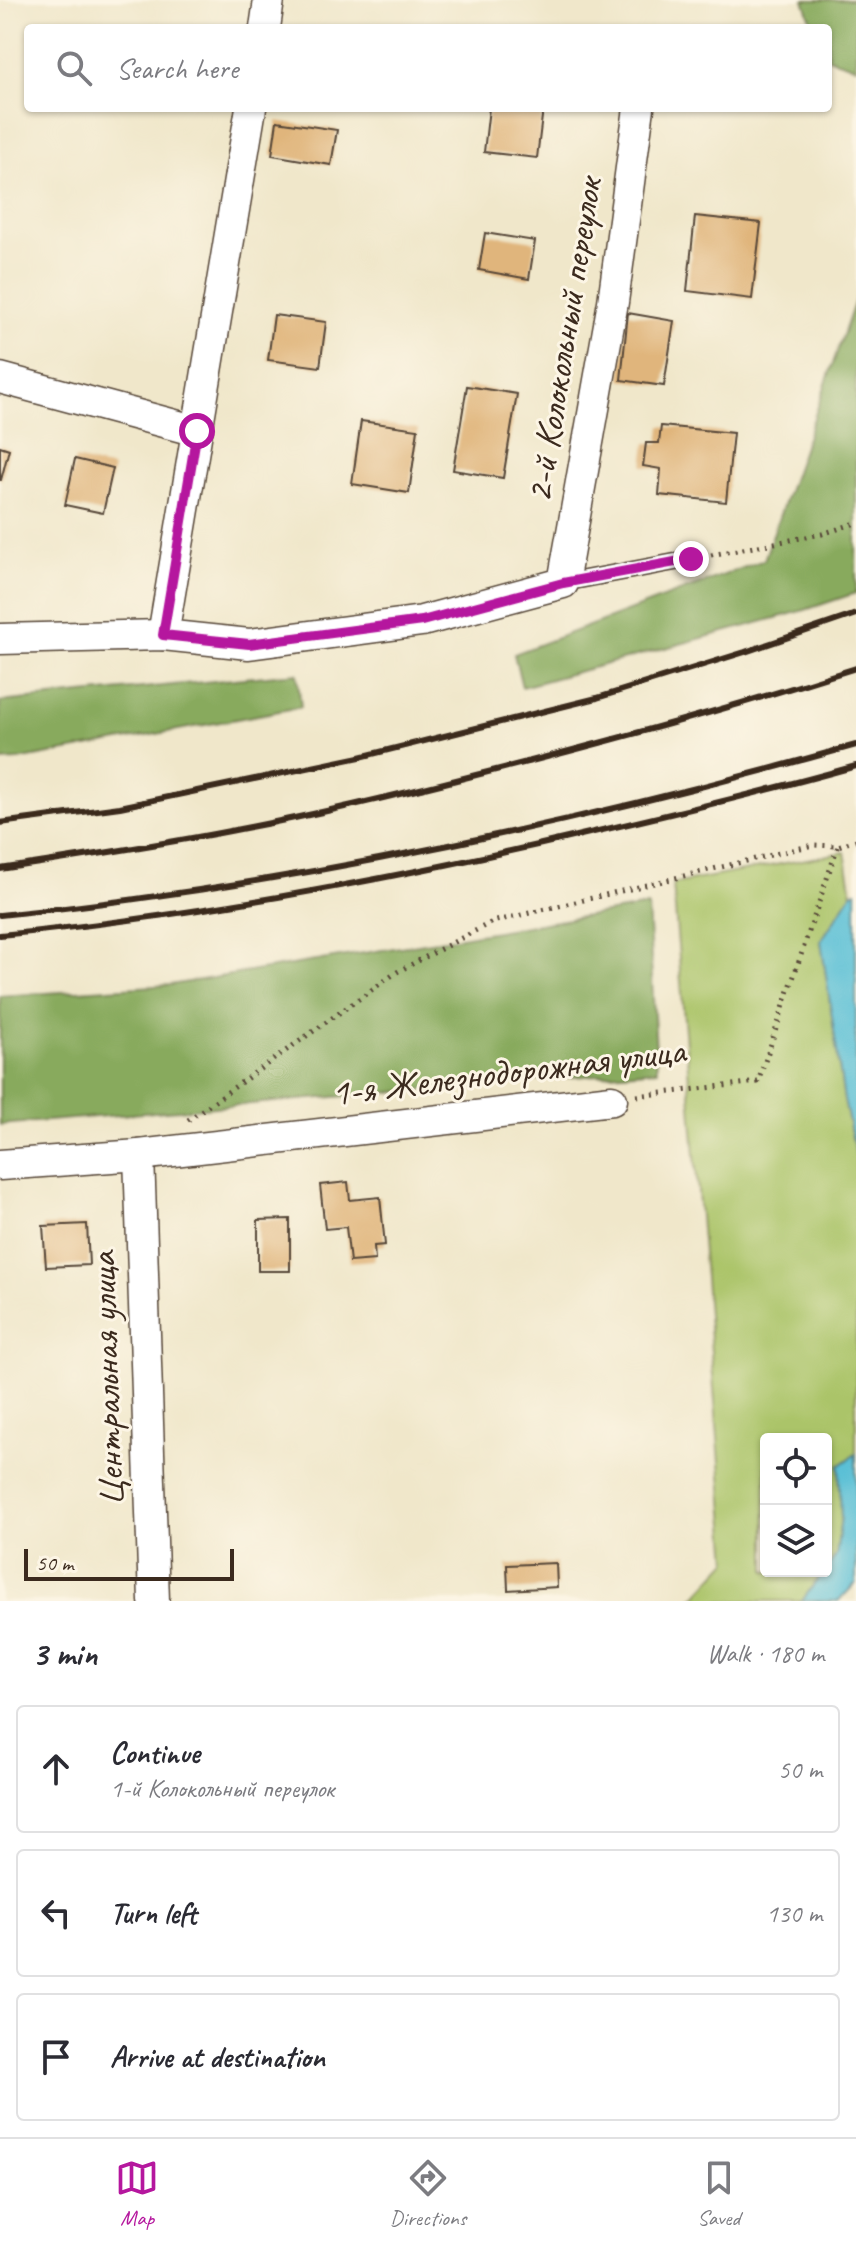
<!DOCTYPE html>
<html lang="en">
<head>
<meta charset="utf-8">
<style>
	:root { --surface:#fff; --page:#f2f2f3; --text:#2b2b33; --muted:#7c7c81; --line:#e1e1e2; --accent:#b5179e }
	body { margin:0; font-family:Caveat,sans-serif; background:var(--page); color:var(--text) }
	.controls { position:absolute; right:24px; bottom:24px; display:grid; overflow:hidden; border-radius:8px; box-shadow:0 2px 6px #0004 }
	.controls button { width:72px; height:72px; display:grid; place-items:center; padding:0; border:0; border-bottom:2px solid var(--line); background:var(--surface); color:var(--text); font:40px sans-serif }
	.scale { position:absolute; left:24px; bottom:20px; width:210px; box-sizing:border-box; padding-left:8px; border:4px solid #3b2a1e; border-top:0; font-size:22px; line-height:28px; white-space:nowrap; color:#3b2a1e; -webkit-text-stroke:6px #fcf5e5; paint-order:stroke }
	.stop { position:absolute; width:24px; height:24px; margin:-18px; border:6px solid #b5179e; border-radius:50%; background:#fff }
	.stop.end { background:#b5179e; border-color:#fff; box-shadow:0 2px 8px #0008 }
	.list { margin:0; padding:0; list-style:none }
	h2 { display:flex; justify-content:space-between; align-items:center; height:104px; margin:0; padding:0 32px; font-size:34px }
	h2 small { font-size:26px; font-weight:400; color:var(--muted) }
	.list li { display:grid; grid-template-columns:52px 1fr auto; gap:24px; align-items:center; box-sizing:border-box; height:128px; margin:0 16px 16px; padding:0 16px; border:2px solid var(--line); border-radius:8px }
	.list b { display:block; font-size:30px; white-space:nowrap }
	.list p { margin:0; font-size:26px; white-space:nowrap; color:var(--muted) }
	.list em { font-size:26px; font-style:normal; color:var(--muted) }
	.icon { flex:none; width:44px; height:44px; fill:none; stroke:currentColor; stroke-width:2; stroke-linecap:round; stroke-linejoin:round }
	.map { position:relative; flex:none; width:856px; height:1601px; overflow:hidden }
	.search { position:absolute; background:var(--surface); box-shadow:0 2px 6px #0004; left:24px; right:24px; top:24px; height:88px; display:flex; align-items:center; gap:20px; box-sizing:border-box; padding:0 28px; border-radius:8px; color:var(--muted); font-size:30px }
	.sheet { height:536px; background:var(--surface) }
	nav { display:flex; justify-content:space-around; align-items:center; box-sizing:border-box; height:112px; border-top:2px solid var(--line); background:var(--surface); font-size:22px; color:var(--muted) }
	nav a { display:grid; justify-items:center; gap:4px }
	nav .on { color:var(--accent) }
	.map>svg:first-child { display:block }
</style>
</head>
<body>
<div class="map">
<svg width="856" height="1601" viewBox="0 0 856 1601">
	<rect width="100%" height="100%" fill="#fcf5e5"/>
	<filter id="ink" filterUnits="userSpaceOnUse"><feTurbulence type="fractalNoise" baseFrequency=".0125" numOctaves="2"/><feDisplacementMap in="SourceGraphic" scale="16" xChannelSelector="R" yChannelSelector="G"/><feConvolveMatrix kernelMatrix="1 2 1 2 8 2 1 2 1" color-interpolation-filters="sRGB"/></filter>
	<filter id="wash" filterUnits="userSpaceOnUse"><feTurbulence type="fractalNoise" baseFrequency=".006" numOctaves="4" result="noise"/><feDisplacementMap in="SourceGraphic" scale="32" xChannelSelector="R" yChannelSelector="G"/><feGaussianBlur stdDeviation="1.8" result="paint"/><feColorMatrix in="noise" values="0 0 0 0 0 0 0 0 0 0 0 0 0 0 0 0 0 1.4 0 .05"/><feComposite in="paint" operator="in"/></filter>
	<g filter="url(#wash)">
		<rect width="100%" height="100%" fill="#f0e7ca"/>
		<!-- green -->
		<path fill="#abc469" stroke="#737744" stroke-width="2" d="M845 852 852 893 821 941 844 1100 856 1155V1454L839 1466 841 1517 836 1557 826 1568V1439H766V1571H824L802 1601H691L728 1561 673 884Z"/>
		<!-- forest -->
		<g fill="#88aa5d" stroke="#626a3e" stroke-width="2">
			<path d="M804 0H856V67L828 58V28H814Z"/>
			<path d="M856 298V593L805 610 522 687 514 654 764 560Z"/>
			<path d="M297 673 301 707 18 760 0 761V702Z"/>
			<path d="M648 906 657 1070 0 1125V996L170 985Z"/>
		</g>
		<!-- water -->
		<g fill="#59bfd6" stroke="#4a747a" stroke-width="2">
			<path d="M856 891V1155L844 1100 821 941 852 893Z"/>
			<path d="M856 1454V1583L839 1601H802L824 1571H826V1568L836 1556 841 1517 839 1466Z"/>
		</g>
		<g id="blocks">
			<!-- building -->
			<g fill="#e0b57b">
				<path d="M489 108H543L537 158 484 152Z"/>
				<path d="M277 121 337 130 331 165 272 155Z"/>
				<path d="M695 216 761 223 752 299 687 291Z"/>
				<path d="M485 233 535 241 529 279 479 270Z"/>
				<path d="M628 313 674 321 664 386 621 380Z"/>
				<path d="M274 315 326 322 320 367 268 360Z"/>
				<path d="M467 386 517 394 503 478 453 470Z"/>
				<path d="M361 421 418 429 409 493 352 484Z"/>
				<path d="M661 426 733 433 726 502 659 495 661 469 643 466 646 443H659Z"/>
				<path d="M0 446 9 449 1 480H0Z"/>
				<path d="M75 459 113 468 103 513 65 505Z"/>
				<path d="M348 1182 350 1200 380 1197 385 1245 374 1246 375 1260 350 1262 346 1227 325 1229 320 1185Z"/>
				<path d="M290 1219V1271H258V1220Z"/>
				<path d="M87 1224 89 1265 46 1267 43 1226Z"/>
				<path d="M556 1563 557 1587 508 1590 507 1565Z"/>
			</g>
		</g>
	</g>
	<g filter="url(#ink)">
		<use href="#blocks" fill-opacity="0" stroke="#564638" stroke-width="2"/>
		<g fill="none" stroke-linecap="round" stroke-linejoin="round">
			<defs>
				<path id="service" d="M563 583 691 559"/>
				<g id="minor">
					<path d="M265 28 269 0"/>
					<path d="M0 378 197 431"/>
					<path d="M163 635 251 108"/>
					<path d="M0 639 163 635 249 644 422 621 563 583 613 302 639 108"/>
					<path d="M139 1155 154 1601"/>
					<path d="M0 1165 139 1155 612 1100"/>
				</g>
			</defs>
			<!-- service casing -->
			<use href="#service" stroke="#564638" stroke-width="19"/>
			<!-- minor casing -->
			<use href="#minor" stroke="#564638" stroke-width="33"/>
			<!-- path -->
			<g stroke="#564638" stroke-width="5" stroke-dasharray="2 6" stroke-linecap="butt">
				<path d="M711 555 822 534 856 523"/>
				<path d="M637 1096 758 1082 838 846"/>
				<path d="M188 1120 397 972 492 922 813 845 838 846 856 840"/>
			</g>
			<!-- service -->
			<use href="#service" stroke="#fff" stroke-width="16"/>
			<!-- minor -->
			<use href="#minor" stroke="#fff" stroke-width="30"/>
			<!-- rail -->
			<g stroke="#3b2a1e" stroke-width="6">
				<path d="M0 823 120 807 360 757 597 698 745 652 856 614"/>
				<path d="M0 869C80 857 160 845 240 829 319 814 398 795 476 775 604 743 731 708 856 668"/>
				<path d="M0 915C289 886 577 824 856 745"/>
				<path d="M0 935C197 916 393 879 585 834 676 813 767 791 856 766"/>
			</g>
		</g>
	</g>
	<g fill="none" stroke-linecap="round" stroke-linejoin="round" filter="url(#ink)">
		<!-- route -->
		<path stroke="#b5179e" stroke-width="10" d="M197 431 163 635 249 644 422 621 563 583 691 559"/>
	</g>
	<g text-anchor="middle" stroke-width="6" stroke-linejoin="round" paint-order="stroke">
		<!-- street labels -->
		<g font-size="38" fill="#3b2a1e" stroke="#fcf5e5">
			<text transform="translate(563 340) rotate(-81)" y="13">2-й Колокольный переулок</text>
			<text transform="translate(508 1071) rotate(-7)" y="13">1-я Железнодорожная улица</text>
			<text transform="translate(106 1379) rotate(-92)" y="13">Центральная улица</text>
		</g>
	</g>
</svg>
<div class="controls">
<button><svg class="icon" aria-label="locate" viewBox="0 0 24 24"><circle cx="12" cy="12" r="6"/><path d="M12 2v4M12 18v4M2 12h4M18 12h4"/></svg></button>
<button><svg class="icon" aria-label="layers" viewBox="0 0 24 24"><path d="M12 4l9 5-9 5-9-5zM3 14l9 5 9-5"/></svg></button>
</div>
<div class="scale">50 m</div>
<div class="stop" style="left:197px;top:431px"></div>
<div class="stop end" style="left:691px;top:559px"></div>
<div class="search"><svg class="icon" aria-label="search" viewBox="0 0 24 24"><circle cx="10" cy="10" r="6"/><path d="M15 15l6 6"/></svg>Search here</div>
</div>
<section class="sheet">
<h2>3 min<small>Walk · 180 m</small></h2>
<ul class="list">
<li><svg class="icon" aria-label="ahead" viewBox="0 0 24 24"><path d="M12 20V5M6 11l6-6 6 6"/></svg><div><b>Continue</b><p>1-й Колокольный переулок</p></div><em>50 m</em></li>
<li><svg class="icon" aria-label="left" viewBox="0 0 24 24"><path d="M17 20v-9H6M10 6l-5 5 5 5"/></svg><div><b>Turn left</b></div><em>130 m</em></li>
<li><svg class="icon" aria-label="arrive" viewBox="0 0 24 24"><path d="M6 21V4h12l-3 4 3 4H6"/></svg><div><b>Arrive at destination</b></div></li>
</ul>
</section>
<nav>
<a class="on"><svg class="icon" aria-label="map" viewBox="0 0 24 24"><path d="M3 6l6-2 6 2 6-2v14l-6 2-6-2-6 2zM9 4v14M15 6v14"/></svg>Map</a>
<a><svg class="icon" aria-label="directions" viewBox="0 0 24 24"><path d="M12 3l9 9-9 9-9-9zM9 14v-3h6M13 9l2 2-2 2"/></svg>Directions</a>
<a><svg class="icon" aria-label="saved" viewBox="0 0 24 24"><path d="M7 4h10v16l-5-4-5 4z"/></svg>Saved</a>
</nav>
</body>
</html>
